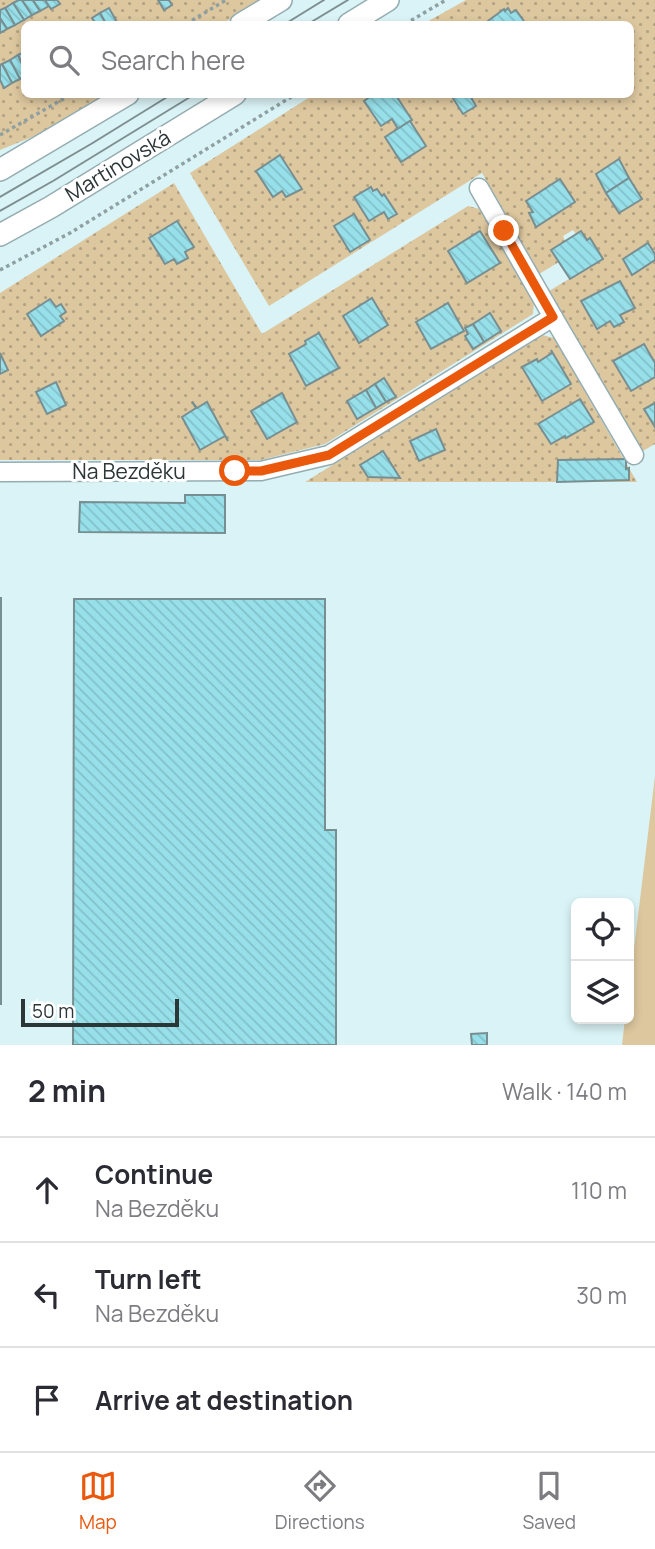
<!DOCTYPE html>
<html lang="en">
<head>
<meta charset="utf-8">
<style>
	:root { --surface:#fff; --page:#f7f7f7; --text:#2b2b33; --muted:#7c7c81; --line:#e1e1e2; --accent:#ea580c }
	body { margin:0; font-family:Manrope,sans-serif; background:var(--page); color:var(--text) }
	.controls { position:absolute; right:21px; bottom:21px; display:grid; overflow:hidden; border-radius:10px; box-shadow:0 4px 10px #0003 }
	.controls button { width:63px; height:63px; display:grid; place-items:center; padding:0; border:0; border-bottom:2px solid var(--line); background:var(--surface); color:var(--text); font:35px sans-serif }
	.scale { position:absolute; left:21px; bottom:18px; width:158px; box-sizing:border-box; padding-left:7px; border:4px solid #2c3637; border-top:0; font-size:19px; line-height:24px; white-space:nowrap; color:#2c3637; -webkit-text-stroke:5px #fff; paint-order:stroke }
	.stop { position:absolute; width:21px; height:21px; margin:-16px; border:5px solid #ea580c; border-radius:50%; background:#fff }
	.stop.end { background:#ea580c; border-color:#fff; box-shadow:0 2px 7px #0008 }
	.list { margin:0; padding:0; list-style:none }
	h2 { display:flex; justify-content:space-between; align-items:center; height:91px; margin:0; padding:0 28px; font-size:30px }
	h2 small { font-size:23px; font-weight:400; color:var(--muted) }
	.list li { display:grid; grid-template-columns:46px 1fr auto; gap:21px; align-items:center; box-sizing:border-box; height:105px; padding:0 28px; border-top:2px solid var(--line) }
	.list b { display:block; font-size:26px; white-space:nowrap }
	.list p { margin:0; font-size:23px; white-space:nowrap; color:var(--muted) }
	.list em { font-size:23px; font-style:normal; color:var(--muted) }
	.icon { flex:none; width:38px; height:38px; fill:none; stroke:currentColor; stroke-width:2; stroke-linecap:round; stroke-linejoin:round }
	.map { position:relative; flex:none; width:655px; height:1045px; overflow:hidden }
	.search { position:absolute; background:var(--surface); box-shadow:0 4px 10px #0003; left:21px; right:21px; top:21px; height:77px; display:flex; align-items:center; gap:18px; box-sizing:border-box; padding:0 24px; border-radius:10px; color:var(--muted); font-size:26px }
	.sheet { height:406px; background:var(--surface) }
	nav { display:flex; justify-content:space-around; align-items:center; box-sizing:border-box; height:98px; border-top:2px solid var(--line); background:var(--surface); font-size:19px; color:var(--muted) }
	nav a { display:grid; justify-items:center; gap:4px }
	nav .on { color:var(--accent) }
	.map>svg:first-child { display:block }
</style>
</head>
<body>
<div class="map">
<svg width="655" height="1045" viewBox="0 0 655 1045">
	<defs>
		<pattern id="grass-dots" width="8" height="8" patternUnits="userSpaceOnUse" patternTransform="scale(1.75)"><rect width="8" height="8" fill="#ddc79f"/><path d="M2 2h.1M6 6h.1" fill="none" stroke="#b3a282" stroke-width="1.8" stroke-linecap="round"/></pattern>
		<pattern id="building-back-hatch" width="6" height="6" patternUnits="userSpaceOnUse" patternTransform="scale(1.75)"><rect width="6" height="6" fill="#97e0ea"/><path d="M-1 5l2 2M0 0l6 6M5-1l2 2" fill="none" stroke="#82c1c9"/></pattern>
	</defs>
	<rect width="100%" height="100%" fill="#daf3f6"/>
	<!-- grass -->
	<g fill="url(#grass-dots)">
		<path d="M0 0H261L222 24H24V94L109 95 47 131 0 150Z"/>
		<path d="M466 0H655V444L641 452 549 291 602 259 587 240 576 234 573 230 563 236 565 241 559 262 539 274 482 173 269 306 190 173 313 95 630 94V24H423Z"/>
		<path d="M174 183 262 334 468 206 480 209 534 302 533 314 325 444 261 460H0V293Z"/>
		<path d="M542 335 554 338 637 482H305Z"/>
	</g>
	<!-- park -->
	<path fill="#ddc79f" d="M655 776V1045H622L625 1019H629V990Z"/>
	<!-- building -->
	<g fill="url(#building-back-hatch)" stroke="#788f92" stroke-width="2">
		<path d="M19 0H22L32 15 24 20 13 3Z"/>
		<path d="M22 0H33L40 11 32 15Z"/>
		<path d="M33 0H45L49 6 40 11Z"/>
		<path d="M45 0H57L60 4 51 9Z"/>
		<path d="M158 0H169L172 5 164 10Z"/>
		<path d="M13 3 24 20 15 25 5 8Z"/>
		<path d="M5 8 15 25 7 29 0 18V10Z"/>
		<path d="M109 8 118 24H106L100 13Z"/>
		<path d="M508 8 511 13 516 10 526 24H484L504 9 505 11Z"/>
		<path d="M100 13 106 24H96L92 18Z"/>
		<path d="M0 18 7 29 0 33Z"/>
		<path d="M24 52V68L18 55Z"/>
		<path d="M18 55 24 68V76L20 79 10 60Z"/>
		<path d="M10 60 20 79 12 83 2 64Z"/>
		<path d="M2 64 12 83 4 88 0 80V65Z"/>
		<path d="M374 94H395L412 120 398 129 392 119 381 126 364 101Z"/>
		<path d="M469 94 476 106 463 114 451 95Z"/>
		<path d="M410 121 426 146 401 162 385 137Z"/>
		<path d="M280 155 302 189 286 197 282 191 273 197 256 171Z"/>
		<path d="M619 159 629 178 606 193 596 174Z"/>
		<path d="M629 178 642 199 619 213 606 193Z"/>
		<path d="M560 179 575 202 536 227 529 213 533 212 526 201Z"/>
		<path d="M371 187 373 191 377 189 382 196 384 194 397 214 388 219 384 212 369 221 354 197Z"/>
		<path d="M354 214 370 240 350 252 334 226Z"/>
		<path d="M177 221 194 247 185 252 188 258 177 264 174 259 165 264 149 238Z"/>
		<path d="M480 231 500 263 467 283 448 251Z"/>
		<path d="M581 231 587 240 590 238 603 259 570 279 551 250Z"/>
		<path d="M648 243 655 254V260L632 275 623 259Z"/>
		<path d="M620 281 635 308 620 315 624 322 614 327 610 321 597 329 581 301Z"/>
		<path d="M372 298 388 325 359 343 343 316Z"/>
		<path d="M50 299 56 307 61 304 66 312 60 316 64 321 41 336 27 314Z"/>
		<path d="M448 303 464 331 431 349 416 322Z"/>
		<path d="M490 313 501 331 484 342 473 324Z"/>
		<path d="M473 324 484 342 473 349 465 336 468 334 465 328Z"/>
		<path d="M319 333 339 368 306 386 289 354 306 344 305 341Z"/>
		<path d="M644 344 655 363V377L631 391 613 361Z"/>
		<path d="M551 350 571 384 542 401 522 367 537 359 538 362 552 353Z"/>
		<path d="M0 353 8 370 0 374Z"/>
		<path d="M384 378 396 397 386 402 375 384Z"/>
		<path d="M56 382 66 405 47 414 36 392Z"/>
		<path d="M375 384 386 402 376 408 366 390Z"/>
		<path d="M366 390 376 408 357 419 347 401Z"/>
		<path d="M282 393 297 422 267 439 251 411Z"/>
		<path d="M580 399 594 422 566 438 565 436 551 444 538 424Z"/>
		<path d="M192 402 197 408 207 402 228 441 225 436 200 450 182 417 196 408Z"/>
		<path d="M655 403V427L644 409Z"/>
		<path d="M436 429 445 450 419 461 410 441Z"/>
		<path d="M383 451 400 478 368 477 360 465Z"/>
		<path d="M626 459V469L629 468V480L557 482 558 460Z"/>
		<path d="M185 495H225V533L79 532 80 502 185 503Z"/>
		<rect x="0" y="598" width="1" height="406"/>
		<path d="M74 599H325V830H336V1045H73Z"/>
		<path d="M487 1033V1045H472L471 1034Z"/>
	</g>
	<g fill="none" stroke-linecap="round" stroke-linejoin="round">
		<defs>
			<g id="minor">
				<path d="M553 317 634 455"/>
				<path d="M0 472 261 471 329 455 553 317 479 188"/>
			</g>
			<g id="tertiary">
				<path d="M241 24 281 0"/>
				<path d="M349 24 388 0"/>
				<path d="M0 170 128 94"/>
				<path d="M0 235 51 207 235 94"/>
			</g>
		</defs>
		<!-- minor casing -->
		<use href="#minor" stroke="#95adb0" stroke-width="21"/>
		<!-- tertiary casing -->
		<use href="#tertiary" stroke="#95adb0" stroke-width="24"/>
		<!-- path -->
		<g stroke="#8ea0a2" stroke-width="3.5" stroke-dasharray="3.5 3.5" stroke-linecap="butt">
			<path d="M186 24 226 0"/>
			<path d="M405 24 446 0"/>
			<path d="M0 135 72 94"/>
			<path d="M0 270 70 233 296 94"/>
		</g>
		<!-- minor -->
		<use href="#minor" stroke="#fff" stroke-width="18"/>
		<!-- tertiary -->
		<use href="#tertiary" stroke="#fff" stroke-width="21"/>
		<!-- tram -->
		<g stroke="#7e8f91" stroke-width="2">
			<path d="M285 24 324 0"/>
			<path d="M308 24 348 0"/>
			<path d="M0 197 91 144 172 94"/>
			<path d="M0 211 53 181 195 94"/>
		</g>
	</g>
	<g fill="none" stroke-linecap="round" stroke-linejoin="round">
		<!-- route -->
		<path stroke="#ea580c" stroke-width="9" d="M235 471H261L329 455 553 317 504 231"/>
	</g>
	<g text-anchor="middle" stroke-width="6" stroke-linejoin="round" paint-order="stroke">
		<!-- street labels -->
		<g font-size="21" fill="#2c3637" stroke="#fff">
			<text transform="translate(118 166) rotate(-31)" y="7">Martinovská</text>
			<text x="129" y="479">Na Bezděku</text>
		</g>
	</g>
</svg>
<div class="controls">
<button><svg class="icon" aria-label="locate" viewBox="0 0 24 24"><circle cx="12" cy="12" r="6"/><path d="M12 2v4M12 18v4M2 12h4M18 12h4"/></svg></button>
<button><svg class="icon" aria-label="layers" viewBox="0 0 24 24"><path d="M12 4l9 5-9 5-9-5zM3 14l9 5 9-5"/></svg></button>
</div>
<div class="scale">50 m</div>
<div class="stop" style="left:235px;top:471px"></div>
<div class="stop end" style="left:504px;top:231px"></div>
<div class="search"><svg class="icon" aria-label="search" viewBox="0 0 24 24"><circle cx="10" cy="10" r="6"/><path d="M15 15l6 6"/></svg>Search here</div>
</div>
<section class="sheet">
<h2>2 min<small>Walk · 140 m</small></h2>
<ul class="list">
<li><svg class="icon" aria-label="ahead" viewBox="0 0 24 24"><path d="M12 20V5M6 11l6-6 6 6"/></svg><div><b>Continue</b><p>Na Bezděku</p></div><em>110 m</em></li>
<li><svg class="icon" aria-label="left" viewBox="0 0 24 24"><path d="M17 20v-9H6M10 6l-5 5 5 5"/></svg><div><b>Turn left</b><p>Na Bezděku</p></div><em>30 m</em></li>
<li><svg class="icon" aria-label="arrive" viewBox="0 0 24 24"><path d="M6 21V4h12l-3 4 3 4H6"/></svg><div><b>Arrive at destination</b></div></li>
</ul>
</section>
<nav>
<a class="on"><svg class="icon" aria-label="map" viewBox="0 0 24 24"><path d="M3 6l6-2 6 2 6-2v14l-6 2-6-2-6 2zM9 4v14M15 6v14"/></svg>Map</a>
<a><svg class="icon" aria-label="directions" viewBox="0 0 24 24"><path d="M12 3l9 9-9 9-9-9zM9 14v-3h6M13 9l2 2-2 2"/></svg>Directions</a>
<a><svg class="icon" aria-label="saved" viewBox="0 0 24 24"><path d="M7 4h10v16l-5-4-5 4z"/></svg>Saved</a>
</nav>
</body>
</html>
